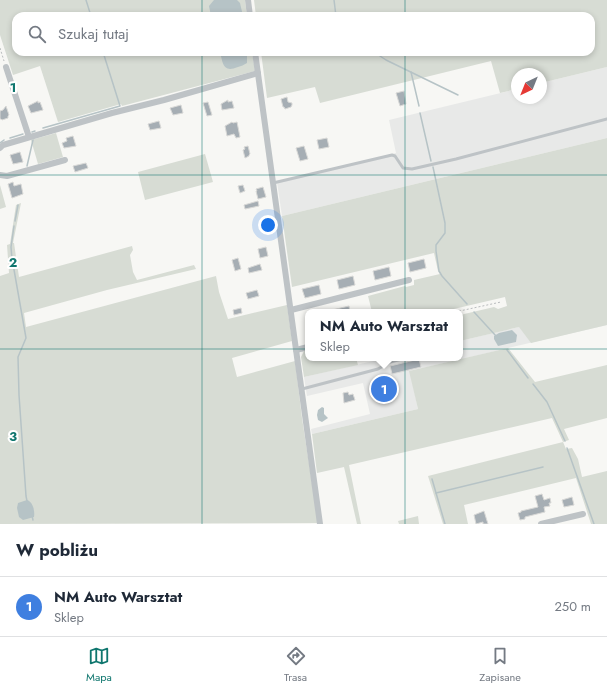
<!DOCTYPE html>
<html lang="pl">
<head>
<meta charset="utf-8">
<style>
	:root { --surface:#fff; --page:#f6f6f7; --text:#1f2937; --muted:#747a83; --line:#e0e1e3; --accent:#0f766e }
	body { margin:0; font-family:Jost,sans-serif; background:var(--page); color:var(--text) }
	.compass { position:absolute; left:511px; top:68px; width:36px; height:36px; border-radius:50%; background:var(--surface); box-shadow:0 2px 6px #0003; rotate:223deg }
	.you { position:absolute; left:268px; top:225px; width:14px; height:14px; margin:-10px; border:3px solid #fff; border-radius:50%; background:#1a73e8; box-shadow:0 0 0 6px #1a73e833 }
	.badge { display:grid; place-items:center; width:26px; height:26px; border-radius:50%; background:var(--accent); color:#fff; font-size:13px; font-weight:700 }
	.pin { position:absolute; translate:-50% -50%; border:2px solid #fff; box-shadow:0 1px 4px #0006 }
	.popup { position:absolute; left:305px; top:309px; width:158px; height:52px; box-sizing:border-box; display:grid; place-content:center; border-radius:8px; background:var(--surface); filter:drop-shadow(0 1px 3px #0005); font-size:13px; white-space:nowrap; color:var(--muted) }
	.popup b { font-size:15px; color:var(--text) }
	.popup::after { content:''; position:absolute; left:50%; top:100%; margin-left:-8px; border:8px solid transparent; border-top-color:var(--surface) }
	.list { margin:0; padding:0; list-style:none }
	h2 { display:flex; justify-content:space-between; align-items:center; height:52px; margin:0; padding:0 16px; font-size:17px }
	h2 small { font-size:13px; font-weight:400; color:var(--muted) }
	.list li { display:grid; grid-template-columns:26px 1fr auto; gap:12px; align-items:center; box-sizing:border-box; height:60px; padding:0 16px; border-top:1px solid var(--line) }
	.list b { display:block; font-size:15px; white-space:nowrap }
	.list p { margin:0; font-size:13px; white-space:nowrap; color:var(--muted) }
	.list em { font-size:13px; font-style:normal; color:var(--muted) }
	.icon { flex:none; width:22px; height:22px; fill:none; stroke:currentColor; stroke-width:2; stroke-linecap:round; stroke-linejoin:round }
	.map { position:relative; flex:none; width:607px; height:524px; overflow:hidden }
	.search { position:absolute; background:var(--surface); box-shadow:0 2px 6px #0003; left:12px; right:12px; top:12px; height:44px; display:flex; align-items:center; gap:10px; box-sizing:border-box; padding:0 14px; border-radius:12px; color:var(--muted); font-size:15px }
	.sheet { height:112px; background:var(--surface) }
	nav { display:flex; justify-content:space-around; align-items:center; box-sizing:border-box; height:56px; border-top:1px solid var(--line); background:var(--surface); font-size:11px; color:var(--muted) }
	nav a { display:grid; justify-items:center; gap:2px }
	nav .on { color:var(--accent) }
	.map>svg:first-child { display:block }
</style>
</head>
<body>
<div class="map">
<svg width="607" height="524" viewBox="0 0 607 524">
	<rect width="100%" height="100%" fill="#f7f7f4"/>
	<!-- built -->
	<g fill="#e8e9e8">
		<path d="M607 67V138L282 216 277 182 396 153 389 120 517 89V98H541V83Z"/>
		<path d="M607 306V325L410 371 418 409 312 434 311 429 370 414 363 383 307 396 304 377 386 358H460V341Z"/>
	</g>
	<!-- green -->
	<g fill="#d7dcd4">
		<path d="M0 0H245L247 16H16V52H252L255 71 122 106 121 104 58 122 40 66 13 75 0 35Z"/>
		<path d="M254 0H607V67L541 83V74H517V89L500 93 491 61 320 103 315 87 267 98 261 52H591V16H256Z"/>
		<path d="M56 133 63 157 38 164 31 140Z"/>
		<path d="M607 138V325L531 343 519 327 460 341V315L494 307 498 309 507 306 505 297 441 312H372L368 296 405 286 406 287 414 285V280L440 274 438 271 434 253 292 287 282 216Z"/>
		<path d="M205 154 213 182 145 200 138 172Z"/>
		<path d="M0 185 6 207 0 209Z"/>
		<path d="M21 203 13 243H14L19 277 132 246 133 250 130 255 133 272 137 280 194 265 196 269 107 290 24 313 26 327 216 276 219 292 228 319 287 305 292 341 232 358 237 377 295 361 302 418 318 523 0 524V276L9 273 7 245 10 244 16 205Z"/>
		<path d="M508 348 535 382 607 365V418L564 429 569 440 563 442 566 449 572 448 578 459 582 477 607 471V524H591L576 478 464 505 468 524H443L428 476 563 442 552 418 349 465 361 524H357L344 467 317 473 312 434 418 409 409 371Z"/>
		<path d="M304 351H308V358H356L358 365 304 377 301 357Z"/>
		<path d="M418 516 419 524H399L398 521Z"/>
	</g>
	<!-- water -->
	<g fill="#b6c3c6">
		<path d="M214 0H237L240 3 243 16H211L209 6Z"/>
		<path d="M220 52H247V63C244 65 241 66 238 67 223 73 223 64 220 52Z"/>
		<path d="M512 330 517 335 516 342 498 346 494 339V336L499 333Z"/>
		<path d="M322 407 324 408V414L328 418 322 422 318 420 317 415 318 410Z"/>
		<path d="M27 500C33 502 35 511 34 517L23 520 19 517 17 508 18 503Z"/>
	</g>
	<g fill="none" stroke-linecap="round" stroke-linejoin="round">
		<!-- stream -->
		<g stroke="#b6c3c6" stroke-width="1.5">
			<path d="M86 0 91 16"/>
			<path d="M334 0 336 16"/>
			<path d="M374 52 386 60 458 95"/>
			<path d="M411 72 419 106"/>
			<path d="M420 113 431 161"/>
			<path d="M43 128 120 106 103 52"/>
			<path d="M32 132 35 131"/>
			<path d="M10 138 23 134"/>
			<path d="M0 143 4 140"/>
			<path d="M27 166 33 140"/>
			<path d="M433 167 445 223V233L436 245V251L439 271 442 276 467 304"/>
			<path d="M15 221 18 205"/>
			<path d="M12 259 11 247 14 226"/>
			<path d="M13 264 26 338 18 357 19 395 26 496 27 501"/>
			<path d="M474 312 496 336"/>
			<path d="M507 350 528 378"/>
			<path d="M533 384 547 402 565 441"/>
			<path d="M567 448 594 524"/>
			<path d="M432 479 445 524"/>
			<path d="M436 493 543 467"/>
			<path d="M32 516 33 520"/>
		</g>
	</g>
	<!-- building -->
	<g fill="#a6aeb4" stroke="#d9d9d7">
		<path d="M404 91 406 104 400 106 396 93Z"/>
		<path d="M287 97 288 102 292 103V105L291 107 285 109 284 107H283L281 99Z"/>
		<path d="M228 100V102L232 101 234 108 222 110 221 104Z"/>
		<path d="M38 101V103L40 102 43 110 31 113 28 106Z"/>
		<path d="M208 102 212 115 207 116 203 103Z"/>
		<path d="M181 105 183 113 173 115 170 108Z"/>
		<path d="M6 106 9 115 8 116V118L2 120 1 119H0V111L3 110Z"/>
		<path d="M159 121 161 128 150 130 148 124Z"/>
		<path d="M232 122 233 123 237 122 240 137 236 138 234 134 227 136 225 126Z"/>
		<path d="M73 136 76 146 64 148 62 143 67 141 66 138Z"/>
		<path d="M327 138 329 147 319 149 317 140Z"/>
		<path d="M248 146 250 154 249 155V156L245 158 243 150 245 149 244 147Z"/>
		<path d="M304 146 308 159 300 161 296 148Z"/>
		<path d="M20 152 23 162 13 164 10 155Z"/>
		<path d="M86 163 88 168 75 172 73 166Z"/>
		<path d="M13 182 14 186 21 184 23 194 12 198 8 184Z"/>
		<path d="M243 185 245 191 240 193 238 186Z"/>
		<path d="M263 187 266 197 258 199 256 191H257L256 189Z"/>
		<path d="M258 201 259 206 245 209 244 205Z"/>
		<path d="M266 247 268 256 260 258 258 249Z"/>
		<path d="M238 258 241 269 235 271 232 260Z"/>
		<path d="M424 259 426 268 410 272 408 263Z"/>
		<path d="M260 264 262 270 249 273 248 268Z"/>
		<path d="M389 267 391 276 375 280 373 271Z"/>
		<path d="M353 276 355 285 339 289 337 280Z"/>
		<path d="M319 285 321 294 305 298 302 289Z"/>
		<path d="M257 290 259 296 248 299 246 293Z"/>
		<path d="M349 306 350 312H332V310Z"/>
		<path d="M241 308 242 313 234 315 233 310Z"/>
		<path d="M419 359 421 367 392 374 390 366Z"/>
		<path d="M386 381 387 385 390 384 391 391 383 393 381 382Z"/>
		<path d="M348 392 349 395 353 394 355 400 344 403 343 393Z"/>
		<path d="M542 494 544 500 550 498 551 503H549L550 506 544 507 545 512 525 517V519L520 520 518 513 521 512V511L538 507 535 496Z"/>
		<path d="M572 497 574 505 564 507 562 500Z"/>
		<path d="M484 511 488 524H483V522L476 524 474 515Z"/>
	</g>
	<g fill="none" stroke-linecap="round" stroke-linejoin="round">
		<!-- path -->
		<g stroke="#b9bcbe" stroke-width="1" stroke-dasharray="2 2" stroke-linecap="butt">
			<path d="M0 48 4 61"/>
			<path d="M455 312 501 302"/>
		</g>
		<!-- lane -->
		<g stroke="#bec3c6" stroke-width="3">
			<path d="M273 183 392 155 395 156 403 168 412 169 456 159 607 119"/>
			<path d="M302 389 378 369 390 362 406 358"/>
		</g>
		<!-- street -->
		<g stroke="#bec3c6" stroke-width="6">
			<path d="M248 0 250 16"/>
			<path d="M255 52 320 524"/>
			<path d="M6 67 29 137"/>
			<path d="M0 148 3 145 112 113 164 100 258 73"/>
			<path d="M0 175 7 176 65 160"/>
			<path d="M291 310 409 280"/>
			<path d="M296 350 308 347"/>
			<path d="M541 524 583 514"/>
		</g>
	</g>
	<!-- grid -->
	<path fill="none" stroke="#0f766e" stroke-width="1" stroke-opacity="0.55" d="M202 0V16M405 0V16M202 52V524M405 52V524M0 175H607M0 349H607"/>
	<g font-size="13" text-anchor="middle" font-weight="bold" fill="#0f766e" stroke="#fff" stroke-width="4" stroke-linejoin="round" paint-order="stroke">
		<text x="13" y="92">1</text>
		<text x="13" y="267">2</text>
		<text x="13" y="441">3</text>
	</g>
</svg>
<svg class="compass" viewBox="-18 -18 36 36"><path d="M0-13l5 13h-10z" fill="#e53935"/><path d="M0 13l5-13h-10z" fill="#747a83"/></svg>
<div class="you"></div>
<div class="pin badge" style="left:384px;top:389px;background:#3f7fe0">1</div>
<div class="popup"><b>NM Auto Warsztat</b>Sklep</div>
<div class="search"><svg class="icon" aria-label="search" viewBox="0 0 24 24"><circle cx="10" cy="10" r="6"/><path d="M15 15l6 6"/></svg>Szukaj tutaj</div>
</div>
<section class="sheet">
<h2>W pobliżu<small></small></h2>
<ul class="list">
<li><span class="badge" style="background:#3f7fe0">1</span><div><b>NM Auto Warsztat</b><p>Sklep</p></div><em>250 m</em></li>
</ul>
</section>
<nav>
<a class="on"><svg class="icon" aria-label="map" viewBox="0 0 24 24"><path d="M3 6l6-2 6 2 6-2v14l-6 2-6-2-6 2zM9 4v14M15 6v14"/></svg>Mapa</a>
<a><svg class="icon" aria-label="directions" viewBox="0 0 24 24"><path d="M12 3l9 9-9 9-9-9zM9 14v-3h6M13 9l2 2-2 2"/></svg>Trasa</a>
<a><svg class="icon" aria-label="saved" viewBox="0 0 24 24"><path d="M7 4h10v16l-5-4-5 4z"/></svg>Zapisane</a>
</nav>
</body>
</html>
